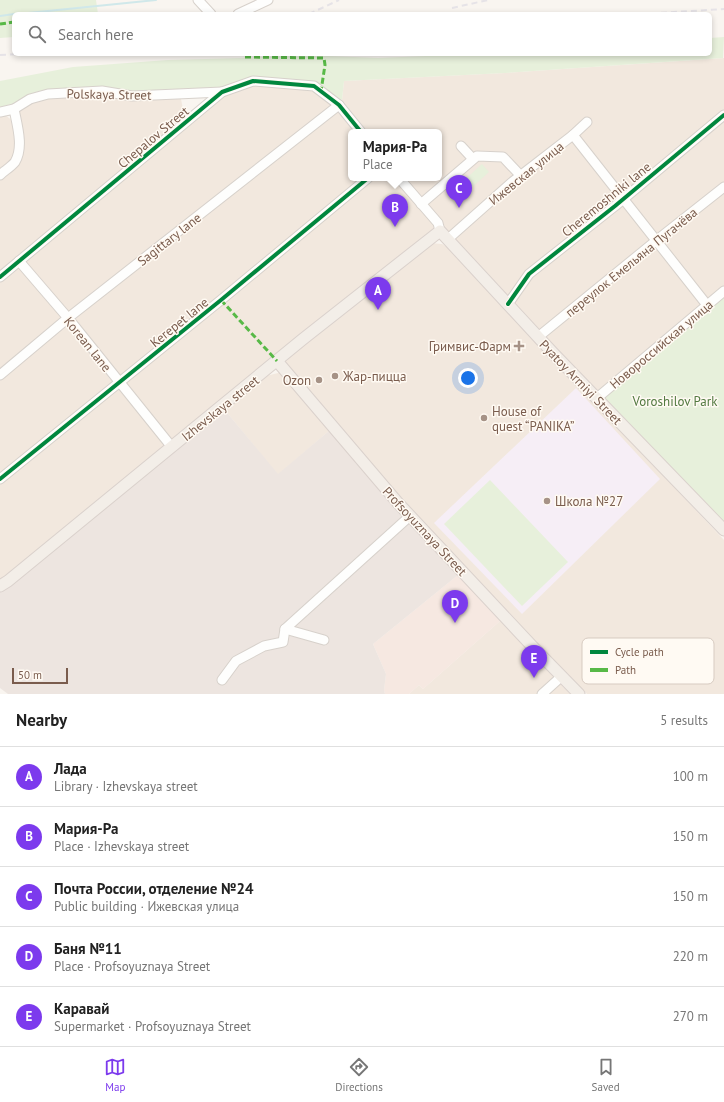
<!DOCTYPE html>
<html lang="en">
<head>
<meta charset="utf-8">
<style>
	:root { --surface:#fff; --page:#f6f6f6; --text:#222; --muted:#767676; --line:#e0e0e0; --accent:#7c3aed }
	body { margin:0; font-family:"PT Sans",sans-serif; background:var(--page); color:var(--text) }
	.scale { position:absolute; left:12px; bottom:10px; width:56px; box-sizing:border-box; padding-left:4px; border:2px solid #7a5c4d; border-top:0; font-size:11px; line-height:14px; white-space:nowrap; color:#7a5c4d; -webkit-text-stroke:3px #fffaf3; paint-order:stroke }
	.you { position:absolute; left:468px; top:378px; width:14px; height:14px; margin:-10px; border:3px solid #fff; border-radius:50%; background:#1a73e8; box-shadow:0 0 0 6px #1a73e833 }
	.badge { display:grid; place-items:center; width:26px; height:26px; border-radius:50%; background:var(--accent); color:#fff; font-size:13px; font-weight:700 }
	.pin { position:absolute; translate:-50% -33px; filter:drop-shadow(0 1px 2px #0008) }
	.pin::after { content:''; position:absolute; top:21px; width:14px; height:12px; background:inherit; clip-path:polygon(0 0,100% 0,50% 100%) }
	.popup { position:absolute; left:348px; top:129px; width:94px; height:52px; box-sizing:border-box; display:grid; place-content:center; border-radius:6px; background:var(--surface); filter:drop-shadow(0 1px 3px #0005); font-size:13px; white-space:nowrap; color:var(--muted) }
	.popup b { font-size:15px; color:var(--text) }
	.popup::after { content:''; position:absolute; left:50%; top:100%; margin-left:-8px; border:8px solid transparent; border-top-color:var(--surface) }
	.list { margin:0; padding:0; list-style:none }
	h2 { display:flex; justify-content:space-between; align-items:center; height:52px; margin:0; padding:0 16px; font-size:17px }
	h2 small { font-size:13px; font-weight:400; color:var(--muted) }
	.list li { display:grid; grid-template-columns:26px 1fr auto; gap:12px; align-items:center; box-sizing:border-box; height:60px; padding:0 16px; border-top:1px solid var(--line) }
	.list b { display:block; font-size:15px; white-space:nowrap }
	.list p { margin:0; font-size:13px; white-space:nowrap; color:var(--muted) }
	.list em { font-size:13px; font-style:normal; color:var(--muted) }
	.icon { flex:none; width:22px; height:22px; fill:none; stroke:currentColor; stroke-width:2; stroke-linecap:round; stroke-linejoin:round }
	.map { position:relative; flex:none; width:724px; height:694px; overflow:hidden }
	.search { position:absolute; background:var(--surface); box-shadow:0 2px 6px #0003; left:12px; right:12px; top:12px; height:44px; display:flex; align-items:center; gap:10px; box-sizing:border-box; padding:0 14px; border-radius:6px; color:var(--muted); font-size:15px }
	.sheet { height:352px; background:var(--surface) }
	nav { display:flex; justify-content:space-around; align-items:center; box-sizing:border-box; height:56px; border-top:1px solid var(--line); background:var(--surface); font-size:11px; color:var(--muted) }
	nav a { display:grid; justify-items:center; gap:2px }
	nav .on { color:var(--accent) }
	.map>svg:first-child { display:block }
</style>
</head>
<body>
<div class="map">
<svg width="724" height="694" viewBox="0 0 724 694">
	<rect width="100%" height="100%" fill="#f9f5f0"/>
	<!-- residential -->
	<g fill="#f2e8de">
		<path d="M724 58V111L623 193 574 132 451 235 405 178H439V132H368L342 100 344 81 505 73Z"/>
		<path d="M254 85 314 91 333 106 68 313 25 262 223 95Z"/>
		<path d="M108 94 124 100 181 99 185 119 0 272V179L15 166 17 111 30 103 46 97Z"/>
		<path d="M337 109 355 132H351V178H364L120 377 73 320Z"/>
		<path d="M5 115 13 121 15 150 11 162 0 171V116Z"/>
		<path d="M724 119V184L656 236 626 200Z"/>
		<path d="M572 139 619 197 529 271 508 300 454 238 513 185Z"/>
		<path d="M375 178H394L436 228 173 441 124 383Z"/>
		<path d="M724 191V286L706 301 661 242Z"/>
		<path d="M623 204 653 239 539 332 512 303 531 275Z"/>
		<path d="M430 243 442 244 448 248 724 540V694H587L423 524 283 362Z"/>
		<path d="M657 243 703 304 597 393 544 337Z"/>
		<path d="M18 267 63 318 0 370V282Z"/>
		<path d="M67 324 113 383 0 476V379Z"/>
		<path d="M282 372 330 430 278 475 224 409 266 376Z"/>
		<path d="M117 387 166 446 0 581V484Z"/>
		<path d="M500 621 570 694H409L419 685 423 689Z"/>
	</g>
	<!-- commercial -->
	<path fill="#f6e8e1" d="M458 575 500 621 423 689 419 685 409 694H385L384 690 386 674 373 644Z"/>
	<!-- industrial -->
	<path fill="#ede5e0" d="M224 409 278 474 330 430 395 506 458 575 373 644 386 674 384 690 385 694H8L0 688V590Z"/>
	<!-- education -->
	<path fill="#f6eef6" d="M576 388 660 479 522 614 434 523Z"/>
	<!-- green -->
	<g fill="#e7f0db">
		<path d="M0 0H96L98 14H14V37L0 38Z"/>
		<path d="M724 37 723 58 505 73 344 81 342 100 316 83 253 77 221 87 133 91 101 88 28 96 12 104 0 107V81L73 67 168 60 244 58 303 55 378 58 473 54H710V38Z"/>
		<path d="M482 164 489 172 456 202 449 194Z"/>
		<path d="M724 295V524L602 398Z"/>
		<path d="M490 480 568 562 522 606 444 524Z"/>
	</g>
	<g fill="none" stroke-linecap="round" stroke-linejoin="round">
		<!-- stream -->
		<g stroke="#d0e8ea" stroke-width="2">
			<path d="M18 14 156 0"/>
			<path d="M0 16 14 14"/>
		</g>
		<defs>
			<g id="minor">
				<path d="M198 0 211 14"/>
				<path d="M238 14 268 0"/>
				<path d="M0 112 14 109 30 99 48 94 102 91 132 96 222 92"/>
				<path d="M573 135 707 305"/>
				<path d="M461 146 473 159"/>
				<path d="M0 175C4 171 11 167 15 162 24 147 17 125 14 109"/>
				<path d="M399 178 438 223 440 231"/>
				<path d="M421 204 477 156 503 157 521 176"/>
				<path d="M448 239 511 183 573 135 587 122"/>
				<path d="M19 261 68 318 171 446"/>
				<path d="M0 277 222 92 253 81 314 86 339 105 361 132"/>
				<path d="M508 304 529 274 615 206 724 115"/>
				<path d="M538 337 657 240 724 187"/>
				<path d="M0 375 68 318 339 105"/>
				<path d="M597 398 724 291"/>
				<path d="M0 479 221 300 368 178"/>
				<path d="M324 640 285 629 410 516"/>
				<path d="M222 680 236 661 264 646 283 642 285 629"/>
				<path d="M542 694 562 676"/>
			</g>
			<g id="major">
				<path d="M277 361 398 503 532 646 579 694"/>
				<path d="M0 586 8 581 303 339 440 231 552 352 724 530"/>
			</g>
		</defs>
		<!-- minor casing -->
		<use href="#minor" stroke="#d7d1cb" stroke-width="11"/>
		<!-- major casing -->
		<use href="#major" stroke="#dad1cc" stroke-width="13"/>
		<!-- minor -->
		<use href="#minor" stroke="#fefefd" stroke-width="9"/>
		<!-- major -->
		<use href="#major" stroke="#f3eee8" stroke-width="11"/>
		<!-- rail -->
		<g stroke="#e6e3e7" stroke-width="2" stroke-dasharray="6 4" stroke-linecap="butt">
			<path d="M452 8 488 0"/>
			<path d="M309 14 339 0"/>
			<path d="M641 14 724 9"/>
			<path d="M0 55 21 54"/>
		</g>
		<!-- quiet -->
		<g stroke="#58b947" stroke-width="3" stroke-dasharray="6 3" stroke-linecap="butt">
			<path d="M0 24 14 22"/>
			<path d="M245 57 324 58 325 65 321 91"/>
			<path d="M221 300 277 361"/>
		</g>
		<defs>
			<g id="cycleway">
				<path d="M0 277 222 92 253 81 314 86 339 105 361 132"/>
				<path d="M508 304 529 274 615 206 724 115"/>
				<path d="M0 479 221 300 368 178"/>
			</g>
		</defs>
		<!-- cycleway casing -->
		<use href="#cycleway" stroke="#fffaf3" stroke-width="6"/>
		<!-- cycleway -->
		<use href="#cycleway" stroke="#00873e" stroke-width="4"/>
	</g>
	<!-- markers -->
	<g fill="#a69286" stroke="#fffaf3" stroke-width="1.5">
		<path d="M517 340h4v4h4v4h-4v4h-4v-4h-4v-4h4z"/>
		<circle cx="335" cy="376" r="4"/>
		<circle cx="319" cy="380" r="4"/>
		<circle cx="484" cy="418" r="4"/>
		<circle cx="547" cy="501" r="4"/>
	</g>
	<g text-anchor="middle" stroke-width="3" stroke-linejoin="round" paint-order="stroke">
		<!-- street labels -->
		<g font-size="13" fill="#7a5c4d" stroke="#fffaf3">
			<text transform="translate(109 94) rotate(1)" y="5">Polskaya Street</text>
			<text transform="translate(153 137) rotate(-40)" y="5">Chepalov Street</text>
			<text transform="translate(526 173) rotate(-39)" y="5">Ижевская улица</text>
			<text transform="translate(606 199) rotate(-39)" y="5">Cheremoshniki lane</text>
			<text transform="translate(169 239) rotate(-38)" y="5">Sagittary lane</text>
			<text transform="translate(631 262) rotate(-39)" y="5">переулок Емельяна Пугачёва</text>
			<text transform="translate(179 322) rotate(-39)" y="5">Kerepet lane</text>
			<text transform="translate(88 344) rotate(51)" y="5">Korean lane</text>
			<text transform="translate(661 344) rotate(-40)" y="5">Новороссийская улица</text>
			<text transform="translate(581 382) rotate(46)" y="5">Pyatoy Armiyi Street</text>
			<text transform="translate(220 408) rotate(-39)" y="5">Izhevskaya street</text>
			<text transform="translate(425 531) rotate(47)" y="5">Profsoyuznaya Street</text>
		</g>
		<!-- poi labels -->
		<g font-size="13" fill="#7a5c4d" stroke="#fffaf3" text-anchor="start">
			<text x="511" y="351" text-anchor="end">Гримвис-Фарм</text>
			<text x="343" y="381">Жар-пицца</text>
			<text x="311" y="385" text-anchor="end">Ozon</text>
			<text x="492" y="416">House of<tspan x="492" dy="15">quest “PANIKA”</tspan></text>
			<text x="555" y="506">Школа №27</text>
		</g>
		<!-- park labels -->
		<g font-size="13" fill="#537a41" stroke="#fffaf3">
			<text x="675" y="406">Voroshilov Park</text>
		</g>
	</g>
	<!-- legend -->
	<rect x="582" y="638" width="132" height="46" rx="6" fill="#fffaf3" stroke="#d7cbc1" stroke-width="1"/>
	<rect x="590" y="650" width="18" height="4" fill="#00873e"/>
	<rect x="590" y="668" width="18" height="4" fill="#58b947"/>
	<g font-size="11" fill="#7a5c4d">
		<text x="615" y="656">Cycle path</text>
		<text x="615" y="674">Path</text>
	</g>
</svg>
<div class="scale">50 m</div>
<div class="you"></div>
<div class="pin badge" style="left:378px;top:310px">A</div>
<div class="pin badge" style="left:395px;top:227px">B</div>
<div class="popup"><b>Мария-Ра</b>Place</div>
<div class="pin badge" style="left:459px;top:208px">C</div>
<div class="pin badge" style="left:455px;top:623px">D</div>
<div class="pin badge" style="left:534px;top:678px">E</div>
<div class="search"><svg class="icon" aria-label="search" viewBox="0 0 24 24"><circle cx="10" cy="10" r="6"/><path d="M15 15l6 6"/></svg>Search here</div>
</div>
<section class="sheet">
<h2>Nearby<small>5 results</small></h2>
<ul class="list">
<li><span class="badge">A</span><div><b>Лада</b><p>Library · Izhevskaya street</p></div><em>100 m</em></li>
<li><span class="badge">B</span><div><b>Мария-Ра</b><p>Place · Izhevskaya street</p></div><em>150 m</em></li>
<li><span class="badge">C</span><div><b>Почта России, отделение №24</b><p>Public building · Ижевская улица</p></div><em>150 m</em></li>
<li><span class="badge">D</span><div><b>Баня №11</b><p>Place · Profsoyuznaya Street</p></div><em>220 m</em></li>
<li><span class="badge">E</span><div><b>Каравай</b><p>Supermarket · Profsoyuznaya Street</p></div><em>270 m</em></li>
</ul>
</section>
<nav>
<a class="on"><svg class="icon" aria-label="map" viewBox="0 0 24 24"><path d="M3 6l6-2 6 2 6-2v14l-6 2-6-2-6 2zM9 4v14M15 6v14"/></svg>Map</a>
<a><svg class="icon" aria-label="directions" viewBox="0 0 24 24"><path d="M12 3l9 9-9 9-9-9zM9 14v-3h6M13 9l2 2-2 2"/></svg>Directions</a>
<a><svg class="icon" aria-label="saved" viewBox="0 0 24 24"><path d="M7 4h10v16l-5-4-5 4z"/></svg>Saved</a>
</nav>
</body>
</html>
